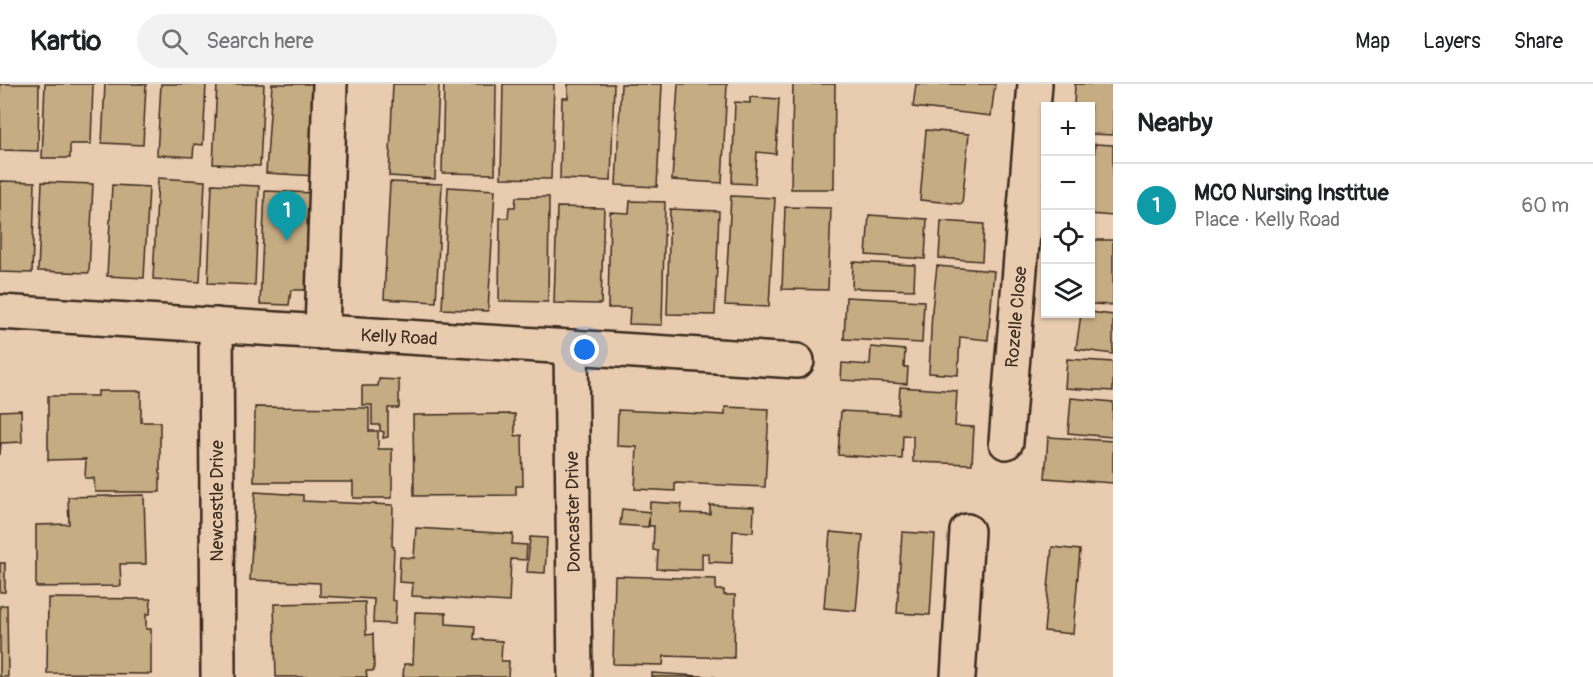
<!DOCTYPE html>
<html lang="en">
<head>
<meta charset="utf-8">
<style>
	:root { --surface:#fff; --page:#f2f2f2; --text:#202124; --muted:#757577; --line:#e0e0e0; --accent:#3b2a1e }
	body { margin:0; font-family:Pangolin,sans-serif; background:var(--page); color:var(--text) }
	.controls { position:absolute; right:18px; top:18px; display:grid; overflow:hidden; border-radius:0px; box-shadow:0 2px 4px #0004 }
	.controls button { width:54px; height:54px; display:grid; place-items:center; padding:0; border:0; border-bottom:2px solid var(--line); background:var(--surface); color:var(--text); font:30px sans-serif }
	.you { position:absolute; left:585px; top:266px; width:21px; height:21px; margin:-15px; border:4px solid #fff; border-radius:50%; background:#1a73e8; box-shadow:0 0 0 9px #1a73e833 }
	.badge { display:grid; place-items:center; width:39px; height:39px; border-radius:50%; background:var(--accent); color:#fff; font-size:20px; font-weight:700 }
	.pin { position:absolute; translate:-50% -50px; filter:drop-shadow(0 2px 3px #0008) }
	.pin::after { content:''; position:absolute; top:32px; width:21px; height:18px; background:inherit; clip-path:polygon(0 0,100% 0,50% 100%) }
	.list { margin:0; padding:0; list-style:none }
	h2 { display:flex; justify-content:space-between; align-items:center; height:78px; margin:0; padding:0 24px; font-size:26px }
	h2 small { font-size:20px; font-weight:400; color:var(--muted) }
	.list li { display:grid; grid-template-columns:39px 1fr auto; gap:18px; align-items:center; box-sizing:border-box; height:84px; padding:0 24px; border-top:2px solid var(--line) }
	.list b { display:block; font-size:22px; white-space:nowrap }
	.list p { margin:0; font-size:20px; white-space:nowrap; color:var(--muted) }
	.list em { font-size:20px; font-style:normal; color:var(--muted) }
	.icon { flex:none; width:33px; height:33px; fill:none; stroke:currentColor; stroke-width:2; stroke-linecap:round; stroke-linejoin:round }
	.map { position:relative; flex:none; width:1113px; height:593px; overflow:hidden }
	header { display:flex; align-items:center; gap:36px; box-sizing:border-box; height:84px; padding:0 30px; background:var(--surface); border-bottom:2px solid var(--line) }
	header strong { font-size:28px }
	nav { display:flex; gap:33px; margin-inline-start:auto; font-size:21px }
	.search { width:420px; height:54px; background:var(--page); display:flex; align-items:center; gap:15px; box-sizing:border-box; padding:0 21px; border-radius:33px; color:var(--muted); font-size:22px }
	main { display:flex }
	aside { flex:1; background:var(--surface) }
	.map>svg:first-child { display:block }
</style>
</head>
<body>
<header>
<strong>Kartio</strong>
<div class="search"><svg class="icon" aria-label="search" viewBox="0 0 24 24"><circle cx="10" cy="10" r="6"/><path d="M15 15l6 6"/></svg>Search here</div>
<nav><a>Map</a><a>Layers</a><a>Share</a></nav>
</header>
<main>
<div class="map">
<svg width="1113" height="593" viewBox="0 0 1113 593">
	<rect width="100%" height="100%" fill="#e9ccb0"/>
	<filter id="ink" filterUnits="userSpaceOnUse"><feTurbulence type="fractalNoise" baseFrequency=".0167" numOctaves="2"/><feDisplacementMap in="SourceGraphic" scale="12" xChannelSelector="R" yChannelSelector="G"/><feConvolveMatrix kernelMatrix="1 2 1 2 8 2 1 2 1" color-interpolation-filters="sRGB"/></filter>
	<g filter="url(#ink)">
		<!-- building -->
		<g fill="#c6ac83" stroke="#3b2a1e" stroke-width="1.5">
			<path d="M0 0H39L38 67 0 66Z"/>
			<path d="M45 0H93L91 60H70V74H42Z"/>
			<path d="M105 0H146L143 61 102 59Z"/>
			<path d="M161 0H206L203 61 194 60 193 73 157 71Z"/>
			<path d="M217 0H264L260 82 213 80Z"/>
			<path d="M272 0H321L315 92 266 89Z"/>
			<path d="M393 0H439L435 95 389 92Z"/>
			<path d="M444 0H496L495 90 442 89Z"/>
			<path d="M503 0H554L551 95 501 94Z"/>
			<path d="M568 0H614L611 97 560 95 562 14H568Z"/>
			<path d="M621 0H662L657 103 616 101Z"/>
			<path d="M678 0H727L722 99 672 96Z"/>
			<path d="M793 0H835L834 105H791Z"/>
			<path d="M916 0H995L991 32 913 23Z"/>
			<path d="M1075 0H1113V51L1090 50V22H1074Z"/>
			<path d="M750 13 779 15 776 70 757 68 755 100 732 99 735 18 750 19Z"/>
			<path d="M926 46 969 50 962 120 920 116Z"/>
			<path d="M1095 60 1113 61V132L1090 130Z"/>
			<path d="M158 94 205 97 200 198 153 195Z"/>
			<path d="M0 97 35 98 32 189 0 188Z"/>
			<path d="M42 98 93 100 89 189 38 187Z"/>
			<path d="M390 98 442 100 436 218 384 215Z"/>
			<path d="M212 100 259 102 255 201 208 199Z"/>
			<path d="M112 101 149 103 144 194 107 192Z"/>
			<path d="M448 103 495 106 488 227 442 225Z"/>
			<path d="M265 107 314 109 309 206H291L289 221 260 220Z"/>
			<path d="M731 112 775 114 769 223 725 221Z"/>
			<path d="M516 113H549L548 218 499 217 500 134H508L509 123H515Z"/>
			<path d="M630 117 665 118 662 241 629 240 630 224H608L610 128 629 129Z"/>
			<path d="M557 123 604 124 601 220 554 219Z"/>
			<path d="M785 123 831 124 828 206 782 205Z"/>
			<path d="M670 125 719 127 715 231 667 230Z"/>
			<path d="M869 131 927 135 925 175 866 171Z"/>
			<path d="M941 137 984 140 982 177 939 174Z"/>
			<path d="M1090 156H1113V221L1090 220Z"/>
			<path d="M853 178 915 181 914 206 852 204Z"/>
			<path d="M937 182 994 187 988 256 960 253 958 291 929 289 932 226Z"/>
			<path d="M846 213 924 217 922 259 844 255Z"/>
			<path d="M1090 228 1113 231V270L1076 265 1081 230Z"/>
			<path d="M871 263 905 266 904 283H908L907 300 841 296 842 279 870 281Z"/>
			<path d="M1067 275 1113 278V307L1065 304Z"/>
			<path d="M379 295 399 296V324H388V353L383 354 384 348 380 347V341H372V321H362V302H378Z"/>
			<path d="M900 303 957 307 955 342 974 343 972 380 913 378V352L903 351 902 375 838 371 841 327 898 330Z"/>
			<path d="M98 307H141V338H160V408H95L94 394H85L86 375 48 376V312H98Z"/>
			<path d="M1071 314 1113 318 1112 353 1068 349Z"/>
			<path d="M255 323 369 324V347H378V365H392V414H353V398H254Z"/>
			<path d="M725 323 769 325 765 403 675 399V407L635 405 637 363 617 362 618 326 725 331Z"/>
			<path d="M21 326 22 358 1 359 0 371V327Z"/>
			<path d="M515 330V352L522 351 523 402H516V411L414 412 413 331Z"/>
			<path d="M1048 353 1113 357V399L1045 394Z"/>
			<path d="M255 408 303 411V417L393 421 392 462 394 463 392 516 396 517 395 540 373 539 374 515 320 512V499L250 496Z"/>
			<path d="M144 411 146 480H120L121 502 36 503V441L69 440 68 413Z"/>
			<path d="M650 418 682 420 681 429 710 430V421L754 423 753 448 733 447 732 479 709 478V470L702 469V486L657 485 658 467 653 466 654 442H649Z"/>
			<path d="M622 425 650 428 648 443 620 441Z"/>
			<path d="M416 444 513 450 512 460 527 461 526 476 511 475 509 518 412 512 413 499 399 498 400 473 414 474Z"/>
			<path d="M830 448 863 451 856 527 824 524Z"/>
			<path d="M902 448 935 450 930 531 897 529Z"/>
			<path d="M530 453 547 454 545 489 527 488Z"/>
			<path d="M1052 463 1080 466 1073 550 1044 547Z"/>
			<rect x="0" y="479" width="5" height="29"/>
			<path d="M615 492 716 495V506H724V511H735L734 574 664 572 663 581 613 580Z"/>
			<path d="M48 514 151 515 150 530H146V545H151V590L47 589Z"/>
			<path d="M365 518 366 551 373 550 374 587H366L367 593H276L274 520Z"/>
			<path d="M7 521 8 593H0V522Z"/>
			<path d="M415 528 446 529V540L475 542 474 555 502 557 501 577H509L508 593H403L404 580H413Z"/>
			<path d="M652 589 716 593H652Z"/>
		</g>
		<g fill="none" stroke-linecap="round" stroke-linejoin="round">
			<defs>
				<g id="street">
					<path d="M0 228 797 277"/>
					<path d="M216 241 218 593"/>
					<path d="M322 248 330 0"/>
					<path d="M571 263 575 593"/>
					<path d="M1006 358 1035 0"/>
					<path d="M958 593 967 447"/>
				</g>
			</defs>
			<!-- street casing -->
			<use href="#street" stroke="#3b2a1e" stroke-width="38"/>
			<!-- street -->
			<use href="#street" stroke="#e9ccb0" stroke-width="33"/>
		</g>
	</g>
	<g text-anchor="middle" stroke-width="5" stroke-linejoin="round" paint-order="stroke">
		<!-- street labels -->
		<g font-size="18" fill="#3b2a1e" stroke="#e9ccb0">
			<text transform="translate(1016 233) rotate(-85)" y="6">Rozelle Close</text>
			<text transform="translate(399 253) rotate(3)" y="6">Kelly Road</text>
			<text transform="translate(217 417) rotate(-90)" y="6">Newcastle Drive</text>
			<text transform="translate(573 428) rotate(-91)" y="6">Doncaster Drive</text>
		</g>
	</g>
</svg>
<div class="controls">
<button>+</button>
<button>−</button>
<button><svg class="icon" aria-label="locate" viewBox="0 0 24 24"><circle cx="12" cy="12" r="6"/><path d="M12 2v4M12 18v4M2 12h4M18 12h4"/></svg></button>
<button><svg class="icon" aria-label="layers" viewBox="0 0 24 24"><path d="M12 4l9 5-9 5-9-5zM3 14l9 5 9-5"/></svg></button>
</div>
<div class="you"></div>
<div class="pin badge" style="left:287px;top:157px;background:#0f9aa8">1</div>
</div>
<aside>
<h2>Nearby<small></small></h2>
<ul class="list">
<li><span class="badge" style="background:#0f9aa8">1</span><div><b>MCO Nursing Institue</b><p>Place · Kelly Road</p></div><em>60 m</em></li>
</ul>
</aside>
</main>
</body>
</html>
